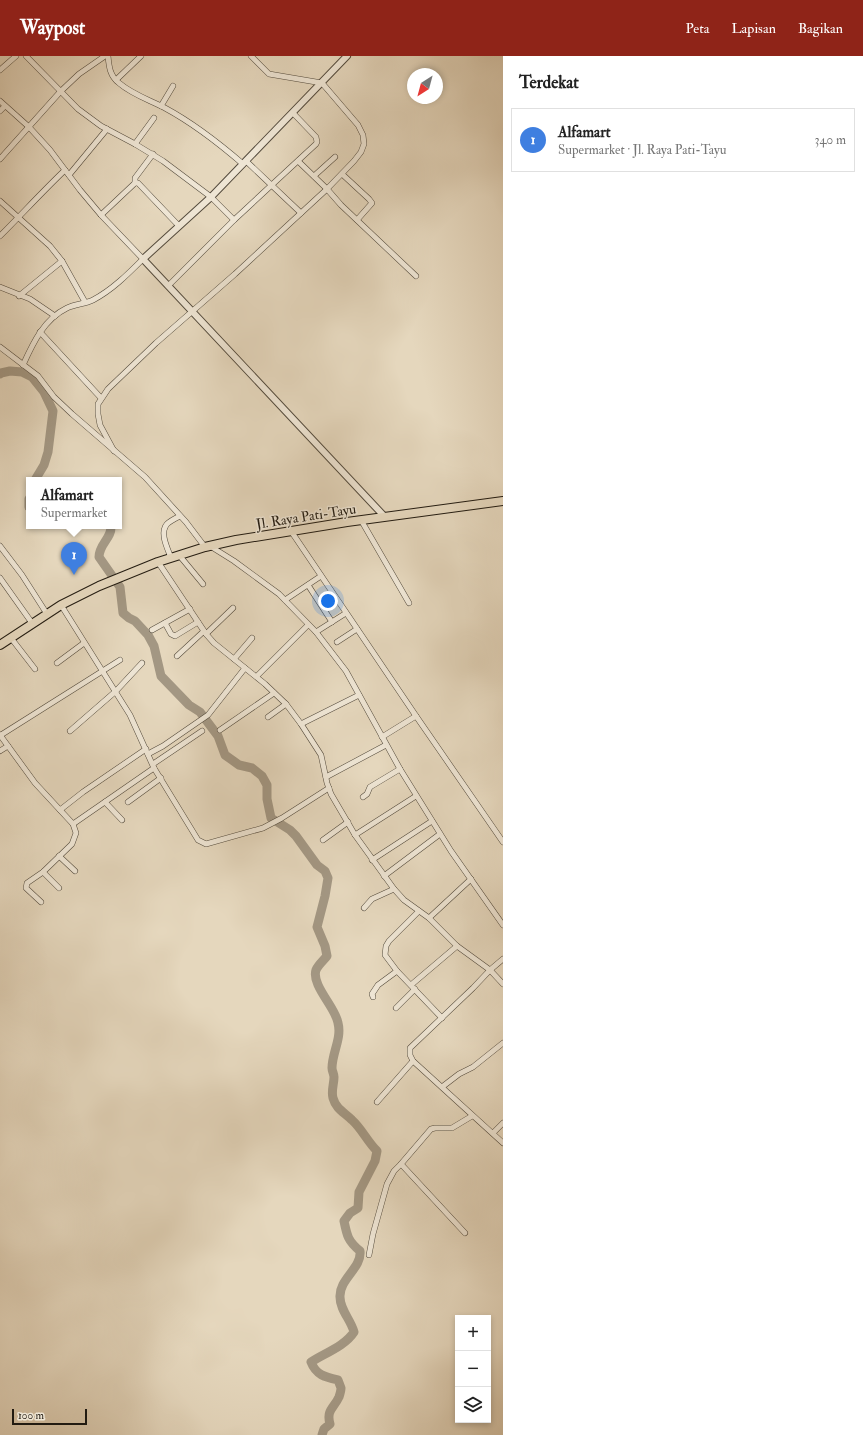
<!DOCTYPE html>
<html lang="id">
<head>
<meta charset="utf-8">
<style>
	:root { --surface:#fff; --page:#f6f6f6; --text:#222; --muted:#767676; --line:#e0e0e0; --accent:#8f2418 }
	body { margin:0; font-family:"IM FELL Double Pica",serif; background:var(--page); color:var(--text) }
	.controls { position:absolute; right:12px; bottom:12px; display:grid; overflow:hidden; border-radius:0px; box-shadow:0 2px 6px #0003 }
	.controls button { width:36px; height:36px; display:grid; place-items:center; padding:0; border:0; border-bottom:1px solid var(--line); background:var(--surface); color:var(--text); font:20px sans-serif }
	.compass { position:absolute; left:407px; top:12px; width:36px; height:36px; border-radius:50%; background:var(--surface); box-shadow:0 2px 6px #0003; rotate:216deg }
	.scale { position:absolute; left:12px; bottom:10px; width:75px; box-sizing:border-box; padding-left:4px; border:2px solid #221b11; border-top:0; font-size:11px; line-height:14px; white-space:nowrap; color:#221b11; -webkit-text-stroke:3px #eee5d4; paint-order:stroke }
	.you { position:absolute; left:328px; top:545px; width:14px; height:14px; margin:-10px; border:3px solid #fff; border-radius:50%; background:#1a73e8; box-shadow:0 0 0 6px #1a73e833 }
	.badge { display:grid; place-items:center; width:26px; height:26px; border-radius:50%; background:var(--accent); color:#fff; font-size:13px; font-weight:700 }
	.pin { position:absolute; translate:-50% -33px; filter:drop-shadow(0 1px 2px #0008) }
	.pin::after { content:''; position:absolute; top:21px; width:14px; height:12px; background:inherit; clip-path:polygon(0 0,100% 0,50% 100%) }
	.popup { position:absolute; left:26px; top:421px; width:96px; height:52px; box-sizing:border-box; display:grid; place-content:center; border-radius:0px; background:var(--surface); filter:drop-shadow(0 1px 3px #0005); font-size:13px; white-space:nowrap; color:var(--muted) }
	.popup b { font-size:15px; color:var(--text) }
	.popup::after { content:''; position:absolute; left:50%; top:100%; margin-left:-8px; border:8px solid transparent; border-top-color:var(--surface) }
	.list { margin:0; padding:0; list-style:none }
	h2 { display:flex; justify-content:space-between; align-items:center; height:52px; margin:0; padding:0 16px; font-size:17px }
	h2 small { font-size:13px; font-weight:400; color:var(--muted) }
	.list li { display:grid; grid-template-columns:26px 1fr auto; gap:12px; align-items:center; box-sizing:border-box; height:64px; margin:0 8px 8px; padding:0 8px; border:1px solid var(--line); border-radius:0px }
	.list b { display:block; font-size:15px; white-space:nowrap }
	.list p { margin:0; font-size:13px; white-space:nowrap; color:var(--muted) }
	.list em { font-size:13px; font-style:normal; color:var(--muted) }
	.icon { flex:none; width:22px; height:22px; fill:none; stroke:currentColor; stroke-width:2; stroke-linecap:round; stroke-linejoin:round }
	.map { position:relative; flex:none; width:503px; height:1379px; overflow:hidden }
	header { display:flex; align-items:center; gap:24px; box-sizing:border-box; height:56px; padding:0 20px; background:var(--accent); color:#fff }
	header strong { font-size:19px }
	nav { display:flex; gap:22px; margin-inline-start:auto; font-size:14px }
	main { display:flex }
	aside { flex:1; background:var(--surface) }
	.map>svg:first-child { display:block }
</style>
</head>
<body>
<header>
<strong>Waypost</strong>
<nav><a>Peta</a><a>Lapisan</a><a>Bagikan</a></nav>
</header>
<main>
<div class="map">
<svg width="503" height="1379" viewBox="0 0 503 1379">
	<rect width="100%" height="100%" fill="#e5d7bd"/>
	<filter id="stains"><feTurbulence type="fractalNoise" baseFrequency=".005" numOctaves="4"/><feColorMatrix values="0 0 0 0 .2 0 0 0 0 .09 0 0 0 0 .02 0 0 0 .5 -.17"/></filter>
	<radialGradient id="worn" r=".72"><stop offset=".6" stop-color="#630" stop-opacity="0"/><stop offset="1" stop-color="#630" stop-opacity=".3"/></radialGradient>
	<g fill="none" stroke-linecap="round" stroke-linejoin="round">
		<!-- river -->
		<g stroke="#a39783" stroke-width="9">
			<path d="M0 318 1 317 10 315 22 316 32 321 44 336 53 355 48 396 44 409 35 424"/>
			<path d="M29 443V451"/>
			<path d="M111 470C112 482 99 488 99 501L120 531 123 557 129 562 135 565 148 579 154 590 161 620 189 649 200 656 218 680 225 699 239 709 252 712 262 720 267 729V743L271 762 290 774 296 780 317 809 325 815 328 822 325 840 317 871 325 890 327 900C324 904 318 909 316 914 311 929 336 952 338 967 342 982 332 997 332 1012 332 1015 334 1018 334 1021 334 1028 331 1035 333 1042 336 1053 344 1056 352 1064 362 1073 367 1085 377 1095L375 1105 359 1136 358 1152 350 1157 344 1165C347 1180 348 1185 360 1195 362 1212 339 1223 340 1241 340 1254 351 1264 354 1276 345 1290 325 1297 311 1306 316 1319 325 1321 338 1324L341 1332C341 1335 340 1338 339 1341 334 1352 326 1354 330 1368L324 1373 322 1379"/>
		</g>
		<defs>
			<g id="minor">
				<path d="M26 0 78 53 101 70 135 88 163 105 211 141 234 164"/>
				<path d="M108 0C109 11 110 20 119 27 133 39 150 44 165 52 191 66 221 89 243 108"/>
				<path d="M0 14 16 0"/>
				<path d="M116 24 141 0"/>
				<path d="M0 45 29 71 50 94 80 134 101 159 143 203C128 218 112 234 93 244 85 248 75 248 67 252 44 263 33 287 23 309"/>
				<path d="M161 50 173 30"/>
				<path d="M0 55 5 50"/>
				<path d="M135 88 154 62"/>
				<path d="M0 103 60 36 79 18 105 0"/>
				<path d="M246 105 301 157"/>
				<path d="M298 105 327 133 341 149 416 220"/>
				<path d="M342 118 369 143 372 147 357 164"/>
				<path d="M69 119 107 73"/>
				<path d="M314 120 335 101"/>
				<path d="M135 127V122L153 98"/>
				<path d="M0 145 50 190 62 205 85 246"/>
				<path d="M101 159 135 127H138L179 170"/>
				<path d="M0 180C22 158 43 135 65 114"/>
				<path d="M168 230 234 164 316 88 317 86 316 81 293 57"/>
				<path d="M0 231 30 243 55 260"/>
				<path d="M19 240 62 205"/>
				<path d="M40 276 101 342"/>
				<path d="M0 291 38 320 54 341 72 358 145 421 186 466 205 491"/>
				<path d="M114 395 100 369 98 358V348L108 333 156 287 235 218 327 133 354 105 361 96 364 88 363 79 358 69 322 27 269 18 251 0"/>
				<path d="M361 464 409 547"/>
				<path d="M291 475 416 660 503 786"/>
				<path d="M0 490 22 519 47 558"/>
				<path d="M210 490 234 505 279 538 316 576 346 615 400 713 451 795 503 869"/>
				<path d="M179 499 203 528"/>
				<path d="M171 502C168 493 159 477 167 468 170 465 176 462 180 460"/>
				<path d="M158 506 206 578 214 587 265 628 286 648 301 668 321 699 327 727 331 738 355 779 394 833 404 844 429 862 457 890 490 914 473 932 410 992V999L413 1005 503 1087"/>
				<path d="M0 522 32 567"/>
				<path d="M308 529 332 566"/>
				<path d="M285 544 321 520"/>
				<path d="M61 549 130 659 154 712 198 784 206 788 263 772 282 762 329 732"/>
				<path d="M165 567 171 578 175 580 198 566"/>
				<path d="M152 574 190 553"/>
				<path d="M316 576 346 557"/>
				<path d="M206 578 233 552"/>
				<path d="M11 582 35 613"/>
				<path d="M337 586 357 573"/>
				<path d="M177 600 204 575"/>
				<path d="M234 603 252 582"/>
				<path d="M57 607 84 587"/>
				<path d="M257 620 308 569"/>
				<path d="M268 661 286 648"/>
				<path d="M301 668 359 639"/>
				<path d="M220 674 274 637"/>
				<path d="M70 675 116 635 142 607"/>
				<path d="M0 679 35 727 73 768 76 777 72 788 43 816 27 827 26 832 41 846"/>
				<path d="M1 679 120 604"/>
				<path d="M382 681 416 660"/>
				<path d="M0 695 8 690"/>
				<path d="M148 698 163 690 208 659 245 612"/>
				<path d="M153 708 202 675"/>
				<path d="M326 721 386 689"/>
				<path d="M363 741 367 738 370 731 400 713"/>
				<path d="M105 746 122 764"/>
				<path d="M128 746 161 722"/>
				<path d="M60 754 83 736 146 693"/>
				<path d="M73 768 154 712"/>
				<path d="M355 779 416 740"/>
				<path d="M323 784 348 766"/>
				<path d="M59 800 75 815"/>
				<path d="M372 804 432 765"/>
				<path d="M43 816 59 832"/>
				<path d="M384 820 440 778"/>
				<path d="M364 852 372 843 394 833"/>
				<path d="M419 855 389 885 386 890 385 899 397 915 442 962"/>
				<path d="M429 862 471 823"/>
				<path d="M503 903 490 914 503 928"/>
				<path d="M411 929 457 890"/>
				<path d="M373 941 372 938 378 929 397 915"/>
				<path d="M396 952 415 933"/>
				<path d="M442 1031 459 1018 473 1011 503 987"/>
				<path d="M377 1046 413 1005"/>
				<path d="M493 1077 503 1067"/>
				<path d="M465 1177 401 1108 431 1073 435 1072H452L472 1060"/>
				<path d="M369 1199 373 1178 387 1128 394 1115 401 1108"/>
			</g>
			<path id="tertiary" d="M347 0 211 141 143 203 384 460"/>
			<path id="primary" d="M0 589 61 549 99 530 158 506 205 491 236 484 347 466 503 445"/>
		</defs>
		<!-- minor casing -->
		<use href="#minor" stroke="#534a3c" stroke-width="6"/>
		<!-- tertiary casing -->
		<use href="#tertiary" stroke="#534a3c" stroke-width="8"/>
		<!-- primary casing -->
		<use href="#primary" stroke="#221b11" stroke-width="10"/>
		<!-- minor -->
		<use href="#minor" stroke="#eee5d4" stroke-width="5"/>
		<!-- tertiary -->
		<use href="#tertiary" stroke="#eee5d4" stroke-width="6"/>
		<!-- primary -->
		<use href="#primary" stroke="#e5d7bd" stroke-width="8"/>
	</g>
	<g text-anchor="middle" stroke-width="3" stroke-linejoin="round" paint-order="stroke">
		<!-- street labels -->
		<g font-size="14" fill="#221b11" stroke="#eee5d4">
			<text transform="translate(306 460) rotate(-9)" y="5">Jl. Raya Pati-Tayu</text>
		</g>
	</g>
	<rect width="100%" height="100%" filter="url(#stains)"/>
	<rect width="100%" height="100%" fill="url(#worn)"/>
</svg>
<div class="controls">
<button>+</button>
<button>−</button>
<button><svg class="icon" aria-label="layers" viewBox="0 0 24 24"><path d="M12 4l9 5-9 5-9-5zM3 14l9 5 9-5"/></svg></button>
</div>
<svg class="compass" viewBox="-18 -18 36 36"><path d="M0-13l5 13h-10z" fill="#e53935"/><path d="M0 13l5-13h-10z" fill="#767676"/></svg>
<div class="scale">100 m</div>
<div class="you"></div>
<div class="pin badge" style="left:74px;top:519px;background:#3f7fe0">1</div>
<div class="popup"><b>Alfamart</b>Supermarket</div>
</div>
<aside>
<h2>Terdekat<small></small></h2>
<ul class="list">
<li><span class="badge" style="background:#3f7fe0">1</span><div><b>Alfamart</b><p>Supermarket · Jl. Raya Pati-Tayu</p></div><em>340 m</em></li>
</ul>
</aside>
</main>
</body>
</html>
